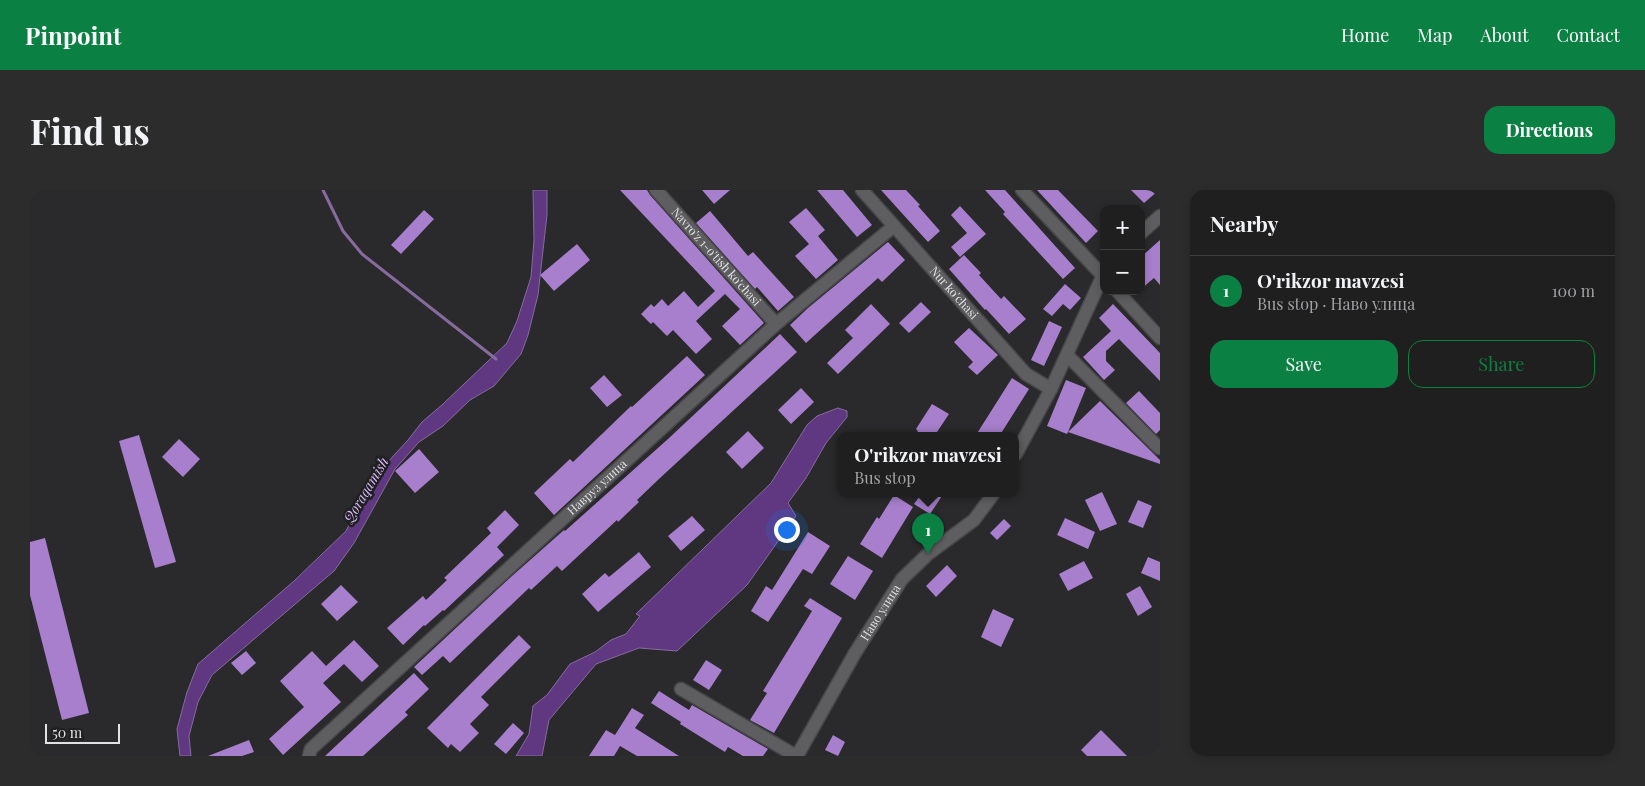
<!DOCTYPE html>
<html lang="en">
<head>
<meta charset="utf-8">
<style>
	:root { --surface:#201f20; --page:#2d2c2d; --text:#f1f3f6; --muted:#a2a2a5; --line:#3d3d3e; --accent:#0b8043 }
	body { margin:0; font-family:"Playfair Display",serif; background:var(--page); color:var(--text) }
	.controls { position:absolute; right:15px; top:15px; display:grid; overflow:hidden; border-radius:10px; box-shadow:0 2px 8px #0003 }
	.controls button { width:45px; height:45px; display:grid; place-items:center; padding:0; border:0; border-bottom:1px solid var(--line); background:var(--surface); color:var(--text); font:25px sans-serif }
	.scale { position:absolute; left:15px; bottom:12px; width:75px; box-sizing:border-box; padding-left:5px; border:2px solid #e2e1e3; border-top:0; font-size:14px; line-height:18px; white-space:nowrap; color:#e2e1e3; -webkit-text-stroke:4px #201f22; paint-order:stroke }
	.you { position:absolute; left:756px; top:339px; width:18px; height:18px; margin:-12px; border:4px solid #fff; border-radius:50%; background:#1a73e8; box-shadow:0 0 0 8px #1a73e833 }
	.badge { display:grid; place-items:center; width:32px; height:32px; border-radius:50%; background:var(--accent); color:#fff; font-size:16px; font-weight:700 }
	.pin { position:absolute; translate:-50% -41px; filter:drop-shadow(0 1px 2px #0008) }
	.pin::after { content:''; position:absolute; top:26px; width:18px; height:15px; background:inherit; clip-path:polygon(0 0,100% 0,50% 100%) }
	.popup { position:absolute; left:807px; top:242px; width:182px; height:65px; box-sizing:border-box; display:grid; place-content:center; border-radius:10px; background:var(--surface); filter:drop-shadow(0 1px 4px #0005); font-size:16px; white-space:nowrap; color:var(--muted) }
	.popup b { font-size:19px; color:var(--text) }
	.popup::after { content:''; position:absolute; left:50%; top:100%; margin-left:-10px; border:10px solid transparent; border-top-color:var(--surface) }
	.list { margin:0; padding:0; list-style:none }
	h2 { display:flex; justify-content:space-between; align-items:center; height:65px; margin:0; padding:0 20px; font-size:21px }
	h2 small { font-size:16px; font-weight:400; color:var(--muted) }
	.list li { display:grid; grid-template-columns:32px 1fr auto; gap:15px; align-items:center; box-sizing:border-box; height:70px; padding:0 20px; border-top:1px solid var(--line) }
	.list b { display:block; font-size:19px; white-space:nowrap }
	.list p { margin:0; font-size:16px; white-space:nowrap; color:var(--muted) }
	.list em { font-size:16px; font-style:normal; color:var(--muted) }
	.actions { display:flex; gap:10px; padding:15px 20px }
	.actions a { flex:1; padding:11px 0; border:1px solid var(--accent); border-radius:15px; text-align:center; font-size:18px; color:var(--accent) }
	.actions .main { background:var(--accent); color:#fff }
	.map { position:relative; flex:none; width:1130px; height:566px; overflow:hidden; border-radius:15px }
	header { display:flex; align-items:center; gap:30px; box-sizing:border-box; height:70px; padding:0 25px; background:var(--accent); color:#fff }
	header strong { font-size:24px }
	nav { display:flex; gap:28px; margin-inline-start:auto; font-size:18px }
	.intro { display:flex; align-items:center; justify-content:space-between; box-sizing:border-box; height:120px; padding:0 30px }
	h1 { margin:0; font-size:35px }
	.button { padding:12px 22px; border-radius:15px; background:var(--accent); color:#fff; font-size:18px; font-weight:700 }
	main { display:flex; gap:30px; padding:0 30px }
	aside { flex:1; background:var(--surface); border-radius:15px; box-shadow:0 2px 8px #0003 }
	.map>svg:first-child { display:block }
</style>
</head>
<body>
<header>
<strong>Pinpoint</strong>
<nav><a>Home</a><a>Map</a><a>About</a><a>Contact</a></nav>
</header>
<div class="intro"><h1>Find us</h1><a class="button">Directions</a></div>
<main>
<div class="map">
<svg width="1130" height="566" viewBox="0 0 1130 566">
	<rect width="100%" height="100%" fill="#2a292b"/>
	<!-- water -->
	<g fill="#5f3881" stroke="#866b9e">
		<path d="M503 0H517V25L508 105 498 145 491 164 464 196 440 210 413 236 389 252 365 279 324 353 304 381 182 485 168 512 159 546 161 566H150L147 539 157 502 168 474 264 391 316 341 344 287 378 250 392 232 413 214 477 153 487 131 501 87 504 50Z"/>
		<path d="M808 218 817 221V227L796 253 776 288 758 313 766 326 717 395 647 461 609 458 566 474 519 530 512 566H486L499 544 503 516 517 505 540 474 565 462 581 450 596 444 610 426 606 424 741 293 777 235 787 226Z"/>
	</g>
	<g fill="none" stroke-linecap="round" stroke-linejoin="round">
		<!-- stream -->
		<path stroke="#866b9e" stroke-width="3" d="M293 0 313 41 332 64 466 169"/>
	</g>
	<!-- building -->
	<g fill="#a77fcd">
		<path d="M590 0H617L620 5 734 133 710 155 692 136 710 119 695 104 666 131 682 149 666 164 643 140 637 146 623 132 621 134 611 124 621 114 624 117 632 109 638 116 654 101 668 117 685 101Z"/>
		<path d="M672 0H700L684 14Z"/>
		<path d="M787 0H813L842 35 827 47Z"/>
		<path d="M851 0H876L890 15 888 16 910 41 898 52Z"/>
		<path d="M955 0H975L1045 78 1033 89 973 24 975 22Z"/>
		<path d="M1007 0H1028L1068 41 1056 53Z"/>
		<path d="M1101 0H1129L1114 13Z"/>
		<path d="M930 16 956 44 930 67 921 57 937 43 921 25Z"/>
		<path d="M776 18 795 40 788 46 808 70 786 89 765 66 779 54 759 32Z"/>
		<path d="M394 20 404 29 371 64 361 55Z"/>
		<path d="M680 21 718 66 723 62 764 107 748 121 727 97 725 99 666 33Z"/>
		<path d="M1130 50V95L1124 88 1111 99V67Z"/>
		<path d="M858 52 875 70 852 92 848 88 776 153 760 135 778 118Z"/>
		<path d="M547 54 560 70 524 101 510 85Z"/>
		<path d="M934 65 951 83 949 85 971 109 974 106 996 129 979 144 956 119 955 120 919 79Z"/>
		<path d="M1035 94 1051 108 1040 120 1033 114 1022 126 1013 119Z"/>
		<path d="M891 112 901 122 879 143 869 133Z"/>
		<path d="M841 114 860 134 808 184 797 173 823 148 815 140Z"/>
		<path d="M1083 114 1130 163V191L1089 149 1076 161V171L1085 180 1074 190 1053 167 1081 141 1069 128Z"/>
		<path d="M1019 131 1032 137 1014 176 1001 170Z"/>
		<path d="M939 138 968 165 947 185 938 177 943 172 924 152Z"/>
		<path d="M750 144 767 162 630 288 607 310 609 312 588 332 587 330 532 381 527 376 501 400 499 398 420 473 413 466 392 485 384 477 482 386 534 340 535 341 638 249Z"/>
		<path d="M657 166 675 185 524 325 504 303 540 269 543 272 601 216 602 217Z"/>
		<path d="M574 185 592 205 577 217 560 198Z"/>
		<path d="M982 188 999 199 970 245H946Z"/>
		<path d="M1036 190 1056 198 1038 242 1070 211 1130 270V274L1038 242 1037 244 1017 236Z"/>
		<path d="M771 198 784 212 761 234 748 220Z"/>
		<path d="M1109 201 1130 223V240L1126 244 1096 213Z"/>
		<path d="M902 214 919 224 905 245H885L888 241 886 239Z"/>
		<path d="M718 241 734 258 712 279 696 262Z"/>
		<path d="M109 245 146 372 125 378 89 251Z"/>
		<path d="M149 249 170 269 153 287 132 267Z"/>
		<path d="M389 259 409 282 385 303 365 281Z"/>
		<path d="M1072 302 1087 334 1070 341 1055 310Z"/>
		<path d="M892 303H914L900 324 884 314Z"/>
		<path d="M864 305 883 317 852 368 830 354 847 327 849 329Z"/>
		<path d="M1108 310 1122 316 1113 338 1098 332Z"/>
		<path d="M475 320 489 335 467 357 474 365 414 421 413 420 395 436 394 435 373 455 357 438 393 406 396 410 417 390 414 388 461 343 457 338Z"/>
		<path d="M662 326 675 340 651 361 638 346Z"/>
		<path d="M1035 328 1065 342 1058 359 1027 345Z"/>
		<path d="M974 329 981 336 967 350 960 343Z"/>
		<path d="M778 342 800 356 782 384 773 379 738 432 721 421 736 396 742 400Z"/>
		<path d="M15 348 59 523 32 530 0 405V352Z"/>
		<path d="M609 362 621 377 568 422 552 404 575 383 579 387Z"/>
		<path d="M818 366 843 381 825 410 800 394Z"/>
		<path d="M1118 367 1130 372V391L1111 383Z"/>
		<path d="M1054 371 1063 388 1038 401 1029 384Z"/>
		<path d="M917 375 927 386 906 407 896 396Z"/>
		<path d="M311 395 328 412 307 431 291 414Z"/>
		<path d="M1110 396 1122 417 1108 426 1096 404Z"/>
		<path d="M780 408 812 428 744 543 720 530 737 503 733 501 782 421 774 416Z"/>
		<path d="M963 419 984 429 971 457 951 447Z"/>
		<path d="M489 445 501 457 451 507 459 515 440 534 449 543 430 562 421 554 418 558 397 538Z"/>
		<path d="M324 450 349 476 332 492 314 474 293 493 311 512 253 565 239 549 274 517 250 491 282 461 296 476Z"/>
		<path d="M216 461 226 473 212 485 201 473Z"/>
		<path d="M676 470 692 480 679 500 663 490Z"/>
		<path d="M384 483 399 499 375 522 378 525 333 566H295Z"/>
		<path d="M629 501 659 520 662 515 738 559 733 566H713L698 557 695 562 650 534 651 532 621 513Z"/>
		<path d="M602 518 614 525 605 538 649 566H607L590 556 584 566H559L576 540 585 545Z"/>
		<path d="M483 533 494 543 476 564 464 554Z"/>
		<path d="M1071 540 1097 566H1057L1051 560Z"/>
		<path d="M803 545 815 552 808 566 795 560Z"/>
		<path d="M219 550 224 562 212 566H178Z"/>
	</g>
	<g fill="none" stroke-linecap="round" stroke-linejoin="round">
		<defs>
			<g id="minor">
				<path id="s1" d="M626 0 746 134"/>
				<path id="s2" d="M832 0 996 184 1021 199"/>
				<path d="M992 0 1074 87"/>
				<path d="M1111 43 1130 26"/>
				<path d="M1087 101 1130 148"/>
				<path d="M1037 165 1129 258"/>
				<path d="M986 264 1021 199 1074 83"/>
				<path d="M651 499 766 566"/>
				<path id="s3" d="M279 566 281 559 746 134 864 36"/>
				<path id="s4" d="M767 566 825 463 872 389 898 364 944 330 964 303"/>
			</g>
		</defs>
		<!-- minor casing -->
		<use href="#minor" stroke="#474648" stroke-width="15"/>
		<!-- minor -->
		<use href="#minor" stroke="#5e5d5f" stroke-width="12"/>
	</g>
	<g text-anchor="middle" stroke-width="5" stroke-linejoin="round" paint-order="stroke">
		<!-- street labels -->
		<g font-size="12" fill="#e2e1e3" stroke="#201f22">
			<text dy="4" stroke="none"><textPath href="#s1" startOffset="90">Navro'z 1-o'tish ko'chasi</textPath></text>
			<text dy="4" stroke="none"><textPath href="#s2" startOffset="138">Nur ko'chasi</textPath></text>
			<text dy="4" stroke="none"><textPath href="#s3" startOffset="395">Навруз улица</textPath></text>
			<text dy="4" stroke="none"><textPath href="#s4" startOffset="166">Наво улица</textPath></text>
		</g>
		<!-- water labels -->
		<g font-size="14" font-style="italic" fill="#d6b7f5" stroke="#201f22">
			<text transform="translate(336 300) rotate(-59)" y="5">Qoraqamish</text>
		</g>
	</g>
</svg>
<div class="controls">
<button>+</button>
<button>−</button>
</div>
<div class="scale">50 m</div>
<div class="you"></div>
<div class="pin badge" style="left:898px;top:364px">1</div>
<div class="popup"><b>O'rikzor mavzesi</b>Bus stop</div>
</div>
<aside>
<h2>Nearby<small></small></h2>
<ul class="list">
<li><span class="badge">1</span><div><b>O'rikzor mavzesi</b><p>Bus stop · Наво улица</p></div><em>100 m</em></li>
</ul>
<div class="actions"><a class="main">Save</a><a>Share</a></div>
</aside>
</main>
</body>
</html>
